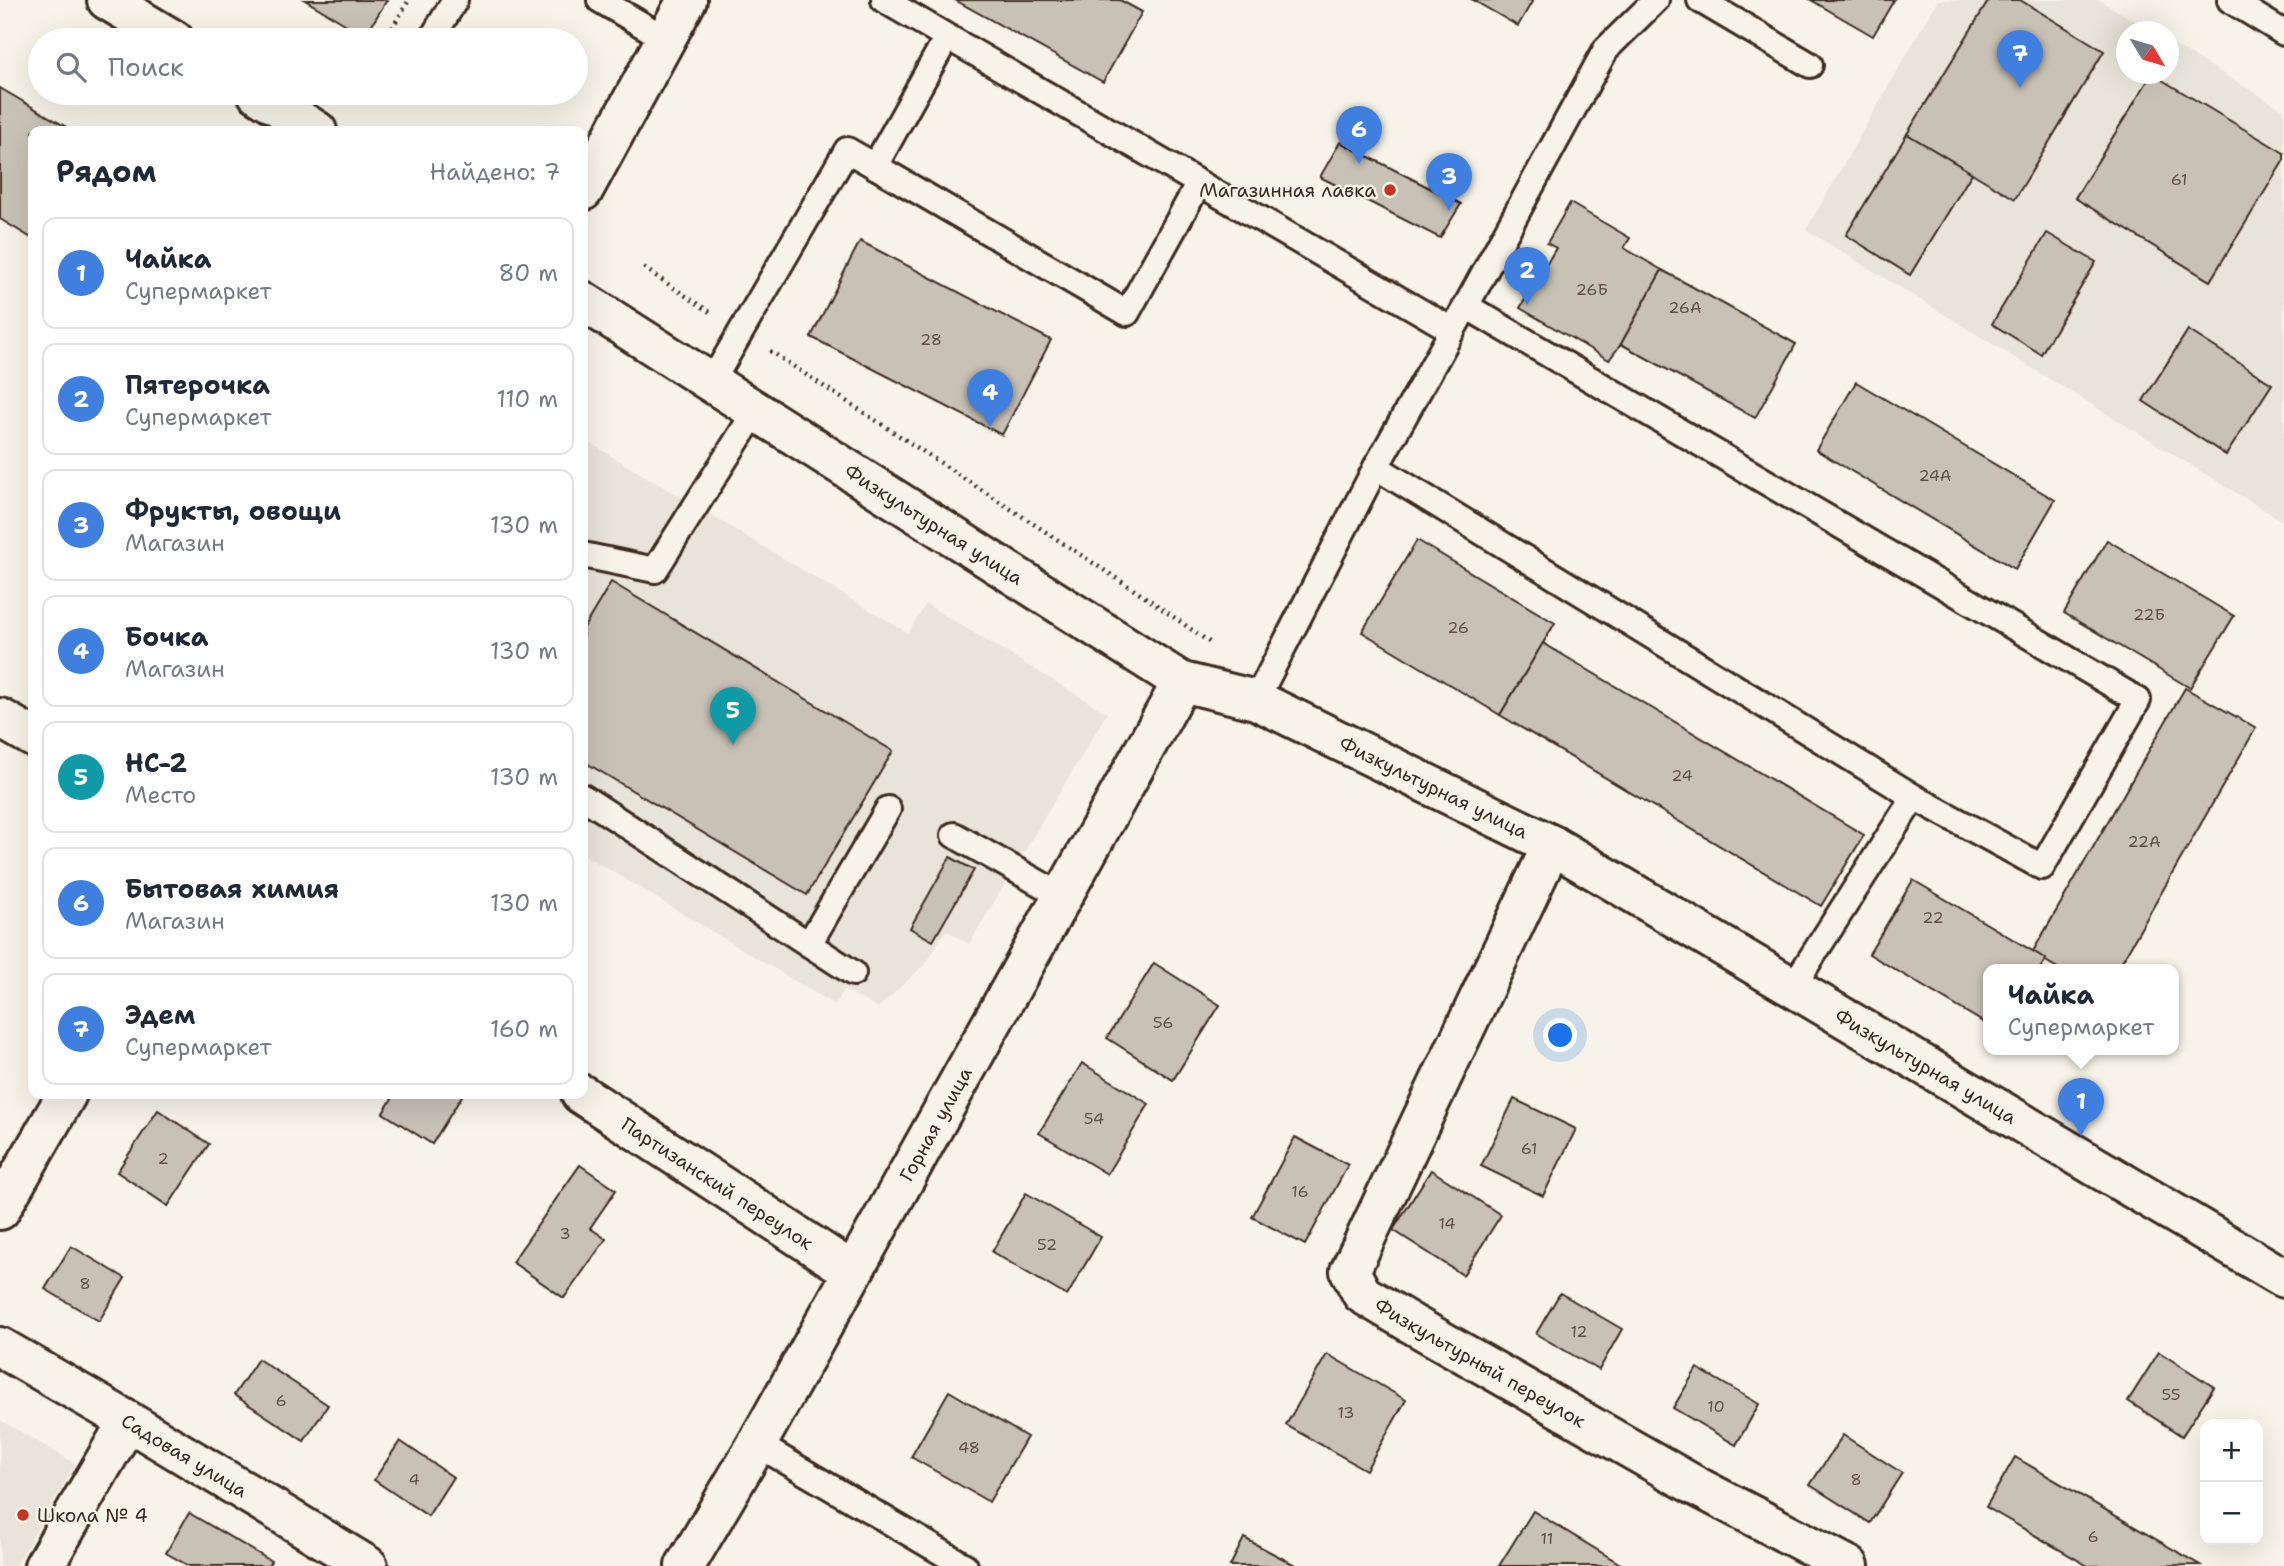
<!DOCTYPE html>
<html lang="ru">
<head>
<meta charset="utf-8">
<style>
	:root { --surface:#fff; --page:#f2f2f3; --text:#1f2937; --muted:#747a83; --line:#e0e1e3; --accent:#c8321e }
	body { margin:0; font-family:"Shantell Sans",sans-serif; background:var(--page); color:var(--text) }
	.controls { position:absolute; right:21px; bottom:21px; display:grid; overflow:hidden; border-radius:14px; box-shadow:0 7px 28px #0002 }
	.controls button { width:63px; height:63px; display:grid; place-items:center; padding:0; border:0; border-bottom:2px solid var(--line); background:var(--surface); color:var(--text); font:35px sans-serif }
	.compass { position:absolute; left:2116px; top:21px; width:63px; height:63px; border-radius:50%; background:var(--surface); box-shadow:0 7px 28px #0002; rotate:128deg }
	.you { position:absolute; left:1561px; top:1036px; width:24px; height:24px; margin:-18px; border:5px solid #fff; border-radius:50%; background:#1a73e8; box-shadow:0 0 0 10px #1a73e833 }
	.badge { display:grid; place-items:center; width:46px; height:46px; border-radius:50%; background:var(--accent); color:#fff; font-size:23px; font-weight:700 }
	.pin { position:absolute; translate:-50% -58px; filter:drop-shadow(0 2px 4px #0008) }
	.pin::after { content:''; position:absolute; top:37px; width:24px; height:21px; background:inherit; clip-path:polygon(0 0,100% 0,50% 100%) }
	.popup { position:absolute; left:1983px; top:964px; width:196px; height:91px; box-sizing:border-box; display:grid; place-content:center; border-radius:14px; background:var(--surface); filter:drop-shadow(0 2px 5px #0005); font-size:23px; white-space:nowrap; color:var(--muted) }
	.popup b { font-size:26px; color:var(--text) }
	.popup::after { content:''; position:absolute; left:50%; top:100%; margin-left:-14px; border:14px solid transparent; border-top-color:var(--surface) }
	.list { margin:0; padding:0; list-style:none }
	h2 { display:flex; justify-content:space-between; align-items:center; height:91px; margin:0; padding:0 28px; font-size:30px }
	h2 small { font-size:23px; font-weight:400; color:var(--muted) }
	.list li { display:grid; grid-template-columns:46px 1fr auto; gap:21px; align-items:center; box-sizing:border-box; height:112px; margin:0 14px 14px; padding:0 14px; border:2px solid var(--line); border-radius:14px }
	.list b { display:block; font-size:26px; white-space:nowrap }
	.list p { margin:0; font-size:23px; white-space:nowrap; color:var(--muted) }
	.list em { font-size:23px; font-style:normal; color:var(--muted) }
	.icon { flex:none; width:38px; height:38px; fill:none; stroke:currentColor; stroke-width:2; stroke-linecap:round; stroke-linejoin:round }
	.map { position:relative; flex:none; width:2284px; height:1566px; overflow:hidden }
	.search { position:absolute; background:var(--surface); box-shadow:0 7px 28px #0002; left:28px; top:28px; width:560px; height:77px; display:flex; align-items:center; gap:18px; box-sizing:border-box; padding:0 24px; border-radius:38px; color:var(--muted); font-size:26px }
	.panel { position:absolute; background:var(--surface); box-shadow:0 7px 28px #0002; left:28px; top:126px; width:560px; height:973px; border-radius:14px }
	.map>svg:first-child { display:block }
</style>
</head>
<body>
<div class="map">
<svg width="2284" height="1566" viewBox="0 0 2284 1566">
	<rect width="100%" height="100%" fill="#f7f3e8"/>
	<filter id="ink" filterUnits="userSpaceOnUse"><feTurbulence type="fractalNoise" baseFrequency=".0143" numOctaves="2"/><feDisplacementMap in="SourceGraphic" scale="14" xChannelSelector="R" yChannelSelector="G"/><feConvolveMatrix kernelMatrix="1 2 1 2 8 2 1 2 1" color-interpolation-filters="sRGB"/></filter>
	<g filter="url(#ink)">
		<!-- built -->
		<g fill="#e9e4d9">
			<path d="M1938 0H2099L2152 31 2126 32V74H2168L2169 42 2284 110V522L1806 230Z"/>
			<path d="M583 439 908 633 926 604 1107 713 969 944 946 930 927 962 878 1008 844 990 835 1005 583 854Z"/>
			<path d="M0 1420 76 1464 15 1566H0Z"/>
		</g>
		<!-- building -->
		<g fill="#c8c1b6" stroke="#3b2a1e" stroke-width="2">
			<path d="M305 0H387L365 36Z"/>
			<path d="M955 0H1120L1142 12 1103 82Z"/>
			<path d="M1473 0H1533L1518 26Z"/>
			<path d="M1811 0H1894L1873 36Z"/>
			<path d="M1989 0H2020L2104 51 2015 199 1907 134Z"/>
			<path d="M2152 74 2284 153V160L2210 281 2075 198Z"/>
			<path d="M0 88 73 131H33V239L0 219Z"/>
			<path d="M1907 134 1972 173 1910 275 1846 235Z"/>
			<path d="M1340 142 1461 204 1440 238 1320 177Z"/>
			<path d="M1570 203 1630 238 1624 248 1662 270 1621 344 1609 360 1520 308 1556 248 1547 243Z"/>
			<path d="M2047 233 2096 262 2041 354 1992 324Z"/>
			<path d="M860 241 1051 340 1002 435 811 337Z"/>
			<path d="M1662 270 1796 344 1755 418 1621 344Z"/>
			<path d="M2188 330 2272 384 2226 455 2143 401Z"/>
			<path d="M1856 382 2055 500 2015 569 1816 450Z"/>
			<path d="M1417 540 1555 623 1500 715 1362 632Z"/>
			<path d="M2107 540 2234 616 2190 688 2064 613Z"/>
			<path d="M611 582 893 751 807 895 583 761V629Z"/>
			<path d="M1543 643 1864 835 1821 906 1500 715Z"/>
			<path d="M2185 688 2256 728 2117 970H2061L2032 953Z"/>
			<path d="M950 857 974 870 933 941 910 928Z"/>
			<path d="M1913 880 2046 959 2039 970H1988V1025L1869 954Z"/>
			<path d="M1154 963 1220 1005 1173 1080 1107 1038Z"/>
			<path d="M1082 1063 1149 1104 1107 1174 1039 1133Z"/>
			<path d="M395 1094H459L462 1096 432 1144 383 1113Z"/>
			<path d="M1514 1099 1576 1129 1543 1196 1481 1166Z"/>
			<path d="M158 1110 209 1144 168 1206 117 1172Z"/>
			<path d="M1295 1137 1348 1165 1305 1245 1252 1217Z"/>
			<path d="M580 1165 616 1190 590 1228 606 1239 564 1298 512 1262Z"/>
			<path d="M1431 1170 1501 1215 1463 1275 1393 1230Z"/>
			<path d="M1026 1193 1101 1237 1067 1296 992 1252Z"/>
			<path d="M71 1246 125 1278 99 1321 45 1289Z"/>
			<path d="M1560 1293 1622 1329 1599 1370 1536 1334Z"/>
			<path d="M2159 1352 2214 1387 2182 1436 2128 1401Z"/>
			<path d="M1327 1354 1406 1400 1366 1470 1286 1425Z"/>
			<path d="M258 1359 328 1405 304 1441 234 1395Z"/>
			<path d="M1697 1368 1759 1404 1736 1445 1673 1408Z"/>
			<path d="M949 1391 1027 1437 989 1502 911 1457Z"/>
			<path d="M1843 1435 1902 1473 1870 1523 1810 1485Z"/>
			<path d="M400 1441 453 1477 428 1516 374 1480Z"/>
			<path d="M2015 1457 2200 1565 2088 1566 1986 1507Z"/>
			<path d="M1533 1511 1622 1565V1566H1499Z"/>
			<path d="M189 1513 271 1561 268 1566H189L166 1553Z"/>
			<path d="M1244 1538 1297 1566H1230Z"/>
		</g>
		<g fill="none" stroke-linecap="round" stroke-linejoin="round">
			<defs>
				<g id="service">
					<path d="M600 0 666 39"/>
					<path d="M884 0 1452 330"/>
					<path d="M1700 0 1810 65"/>
					<path d="M2230 0 2284 33"/>
					<path d="M947 37 875 166 1127 313 1199 183"/>
					<path d="M431 40 455 0"/>
					<path d="M1466 306 1606 49 1656 0"/>
					<path d="M711 383 847 150 875 166"/>
					<path d="M583 555 655 570 755 412"/>
					<path d="M1256 700 1376 467"/>
					<path d="M583 797 853 973"/>
					<path d="M954 835 1062 896"/>
					<path d="M809 944 888 809"/>
					<path d="M1792 988 1914 797 2042 867 2138 700 1466 306 1376 467 1914 797"/>
					<path d="M757 1444 965 1566"/>
				</g>
				<g id="minor">
					<path d="M0 718 33 737"/>
					<path id="s1" d="M1552 845 1350 1271 1362 1294 1412 1324 1694 1485 1849 1566"/>
					<path id="s2" d="M581 1094 853 1272"/>
					<path d="M0 1210 67 1094"/>
					<path id="s3" d="M0 1347 128 1421 368 1566"/>
					<path d="M44 1566 128 1421"/>
				</g>
				<g id="tertiary">
					<path d="M107 0 174 40"/>
					<path d="M257 93 317 131"/>
					<path d="M583 191 687 0"/>
					<path id="s4" d="M583 301 1182 682 1256 700 1552 845 2284 1278"/>
					<path id="s5" d="M685 1566 757 1444 1182 682"/>
				</g>
			</defs>
			<!-- service casing -->
			<use href="#service" stroke="#3b2a1e" stroke-width="30"/>
			<!-- minor casing -->
			<use href="#minor" stroke="#3b2a1e" stroke-width="44"/>
			<!-- tertiary casing -->
			<use href="#tertiary" stroke="#3b2a1e" stroke-width="44"/>
			<!-- path -->
			<g stroke="#3b2a1e" stroke-width="4.5" stroke-dasharray="2 5" stroke-linecap="butt">
				<path d="M385 40 409 0"/>
				<path d="M644 268 713 314"/>
				<path d="M770 351 1148 599 1212 644"/>
			</g>
			<!-- service -->
			<use href="#service" stroke="#f7f3e8" stroke-width="24"/>
			<!-- minor -->
			<use href="#minor" stroke="#f7f3e8" stroke-width="38"/>
			<!-- tertiary -->
			<use href="#tertiary" stroke="#f7f3e8" stroke-width="38"/>
		</g>
	</g>
	<!-- markers -->
	<g fill="#c8321e" stroke="#f7f3e8" stroke-width="2.5">
		<circle cx="1390" cy="190" r="7"/>
		<circle cx="23" cy="1515" r="7"/>
	</g>
	<g text-anchor="middle" stroke-width="5" stroke-linejoin="round" paint-order="stroke">
		<!-- number labels -->
		<g font-size="16" fill="#5e5044">
			<text x="2179" y="185">61</text>
			<text x="1592" y="295">26Б</text>
			<text x="1685" y="313">26А</text>
			<text x="931" y="345">28</text>
			<text x="1935" y="481">24А</text>
			<text x="2149" y="620">22Б</text>
			<text x="1458" y="633">26</text>
			<text x="1682" y="781">24</text>
			<text x="2144" y="847">22А</text>
			<text x="1933" y="923">22</text>
			<text x="1163" y="1028">56</text>
			<text x="1094" y="1124">54</text>
			<text x="1529" y="1154">61</text>
			<text x="163" y="1164">2</text>
			<text x="1300" y="1197">16</text>
			<text x="1447" y="1229">14</text>
			<text x="565" y="1239">3</text>
			<text x="1047" y="1250">52</text>
			<text x="85" y="1289">8</text>
			<text x="1579" y="1337">12</text>
			<text x="2171" y="1400">55</text>
			<text x="281" y="1406">6</text>
			<text x="1716" y="1412">10</text>
			<text x="1346" y="1418">13</text>
			<text x="969" y="1453">48</text>
			<text x="414" y="1485">4</text>
			<text x="1856" y="1485">8</text>
			<text x="2093" y="1542">6</text>
			<text x="1547" y="1544">11</text>
		</g>
		<!-- poi labels -->
		<g font-size="19" fill="#3b2a1e" stroke="#f7f3e8" text-anchor="end">
			<text x="1376" y="197">Магазинная лавка</text>
			<text x="37" y="1522" text-anchor="start">Школа № 4</text>
		</g>
		<!-- street labels -->
		<g font-size="19" fill="#3b2a1e" stroke="#f7f3e8">
			<text dy="7" stroke="none"><textPath href="#s4" startOffset="416">Физкультурная улица</textPath></text>
			<text dy="7" stroke="none"><textPath href="#s4" startOffset="984">Физкультурная улица</textPath></text>
			<text dy="7" stroke="none"><textPath href="#s4" startOffset="1550">Физкультурная улица</textPath></text>
			<text dy="7" stroke="none"><textPath href="#s5" startOffset="508">Горная улица</textPath></text>
			<text dy="7" stroke="none"><textPath href="#s2" startOffset="163">Партизанский переулок</textPath></text>
			<text dy="7" stroke="none"><textPath href="#s1" startOffset="634">Физкультурный переулок</textPath></text>
			<text dy="7" stroke="none"><textPath href="#s3" startOffset="214">Садовая улица</textPath></text>
		</g>
	</g>
</svg>
<div class="controls">
<button>+</button>
<button>−</button>
</div>
<svg class="compass" viewBox="-18 -18 36 36"><path d="M0-13l5 13h-10z" fill="#e53935"/><path d="M0 13l5-13h-10z" fill="#747a83"/></svg>
<div class="you"></div>
<div class="pin badge" style="left:2081px;top:1136px;background:#3f7fe0">1</div>
<div class="popup"><b>Чайка</b>Супермаркет</div>
<div class="pin badge" style="left:1527px;top:305px;background:#3f7fe0">2</div>
<div class="pin badge" style="left:1449px;top:211px;background:#3f7fe0">3</div>
<div class="pin badge" style="left:990px;top:427px;background:#3f7fe0">4</div>
<div class="pin badge" style="left:733px;top:745px;background:#0f9aa8">5</div>
<div class="pin badge" style="left:1359px;top:164px;background:#3f7fe0">6</div>
<div class="pin badge" style="left:2020px;top:88px;background:#3f7fe0">7</div>
<div class="search"><svg class="icon" aria-label="search" viewBox="0 0 24 24"><circle cx="10" cy="10" r="6"/><path d="M15 15l6 6"/></svg>Поиск</div>
<section class="panel">
<h2>Рядом<small>Найдено: 7</small></h2>
<ul class="list">
<li><span class="badge" style="background:#3f7fe0">1</span><div><b>Чайка</b><p>Супермаркет</p></div><em>80 m</em></li>
<li><span class="badge" style="background:#3f7fe0">2</span><div><b>Пятерочка</b><p>Супермаркет</p></div><em>110 m</em></li>
<li><span class="badge" style="background:#3f7fe0">3</span><div><b>Фрукты, овощи</b><p>Магазин</p></div><em>130 m</em></li>
<li><span class="badge" style="background:#3f7fe0">4</span><div><b>Бочка</b><p>Магазин</p></div><em>130 m</em></li>
<li><span class="badge" style="background:#0f9aa8">5</span><div><b>НС-2</b><p>Место</p></div><em>130 m</em></li>
<li><span class="badge" style="background:#3f7fe0">6</span><div><b>Бытовая химия</b><p>Магазин</p></div><em>130 m</em></li>
<li><span class="badge" style="background:#3f7fe0">7</span><div><b>Эдем</b><p>Супермаркет</p></div><em>160 m</em></li>
</ul>
</section>
</div>
</body>
</html>
